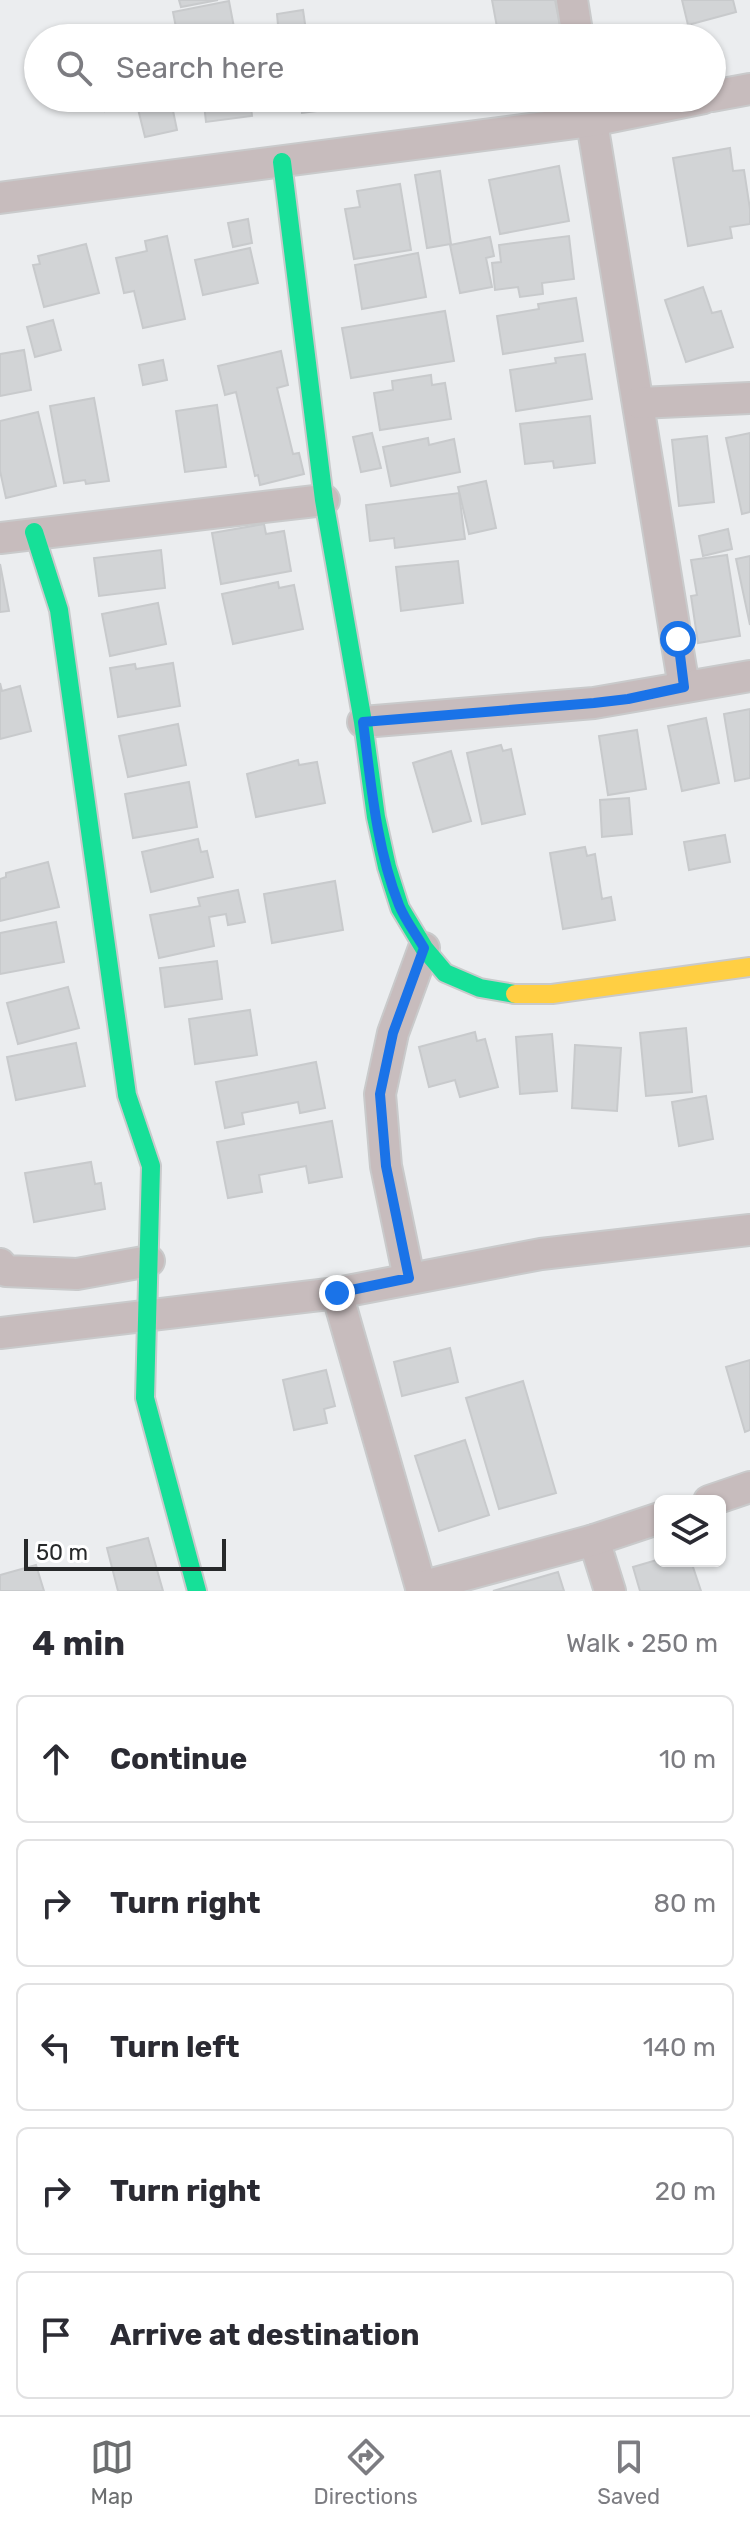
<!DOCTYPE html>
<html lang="en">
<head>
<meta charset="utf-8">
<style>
	:root { --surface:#fff; --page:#f7f7f7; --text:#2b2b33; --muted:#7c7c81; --line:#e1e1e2; --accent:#6c6e6f }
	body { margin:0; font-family:Rubik,sans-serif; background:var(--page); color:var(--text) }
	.controls { position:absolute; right:24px; bottom:24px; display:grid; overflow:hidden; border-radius:12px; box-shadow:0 2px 6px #0004 }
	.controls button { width:72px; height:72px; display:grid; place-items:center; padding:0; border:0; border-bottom:2px solid var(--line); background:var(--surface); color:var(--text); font:40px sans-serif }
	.scale { position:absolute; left:24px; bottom:20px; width:202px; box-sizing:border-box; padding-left:8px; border:4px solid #27292a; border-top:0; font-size:22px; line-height:28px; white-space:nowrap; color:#27292a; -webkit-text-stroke:6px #fff; paint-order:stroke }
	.stop { position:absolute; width:24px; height:24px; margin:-18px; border:6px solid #1a73e8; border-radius:50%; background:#fff }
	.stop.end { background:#1a73e8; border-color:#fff; box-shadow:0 2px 8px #0008 }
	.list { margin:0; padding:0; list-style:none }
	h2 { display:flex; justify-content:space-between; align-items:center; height:104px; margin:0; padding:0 32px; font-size:34px }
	h2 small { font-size:26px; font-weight:400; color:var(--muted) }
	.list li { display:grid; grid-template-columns:52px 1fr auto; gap:24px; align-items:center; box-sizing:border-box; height:128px; margin:0 16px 16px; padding:0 16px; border:2px solid var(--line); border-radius:12px }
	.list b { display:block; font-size:30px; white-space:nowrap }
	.list em { font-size:26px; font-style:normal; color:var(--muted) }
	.icon { flex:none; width:44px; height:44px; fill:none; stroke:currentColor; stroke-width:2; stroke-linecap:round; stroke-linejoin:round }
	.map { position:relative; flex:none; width:750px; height:1591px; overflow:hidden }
	.search { position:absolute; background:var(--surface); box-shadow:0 2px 6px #0004; left:24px; right:24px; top:24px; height:88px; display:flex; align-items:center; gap:20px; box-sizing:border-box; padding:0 28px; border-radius:44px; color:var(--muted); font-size:30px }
	.sheet { height:824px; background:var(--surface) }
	nav { display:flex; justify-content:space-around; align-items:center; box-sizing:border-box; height:112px; border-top:2px solid var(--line); background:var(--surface); font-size:22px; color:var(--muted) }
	nav a { display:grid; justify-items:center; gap:4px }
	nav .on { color:var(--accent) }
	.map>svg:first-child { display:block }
</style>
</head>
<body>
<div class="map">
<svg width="750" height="1591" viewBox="0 0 750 1591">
	<rect width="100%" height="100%" fill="#ebedef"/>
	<!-- building -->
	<g fill="#d2d4d6" stroke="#c8cacc" stroke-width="2">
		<path d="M179 0H218L181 7Z"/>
		<path d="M492 0H555L562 35 549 38H499Z"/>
		<path d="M682 0H733L736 12 688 25Z"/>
		<path d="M229 1 236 38H178L173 12Z"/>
		<path d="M303 10 307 38H266L264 26 278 25 277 14Z"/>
		<path d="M102 98H152V101L105 111Z"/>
		<path d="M250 98 252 116 206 122 204 104Z"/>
		<path d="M301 98H332L334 109 302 113Z"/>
		<path d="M171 101 177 130 145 137 138 109Z"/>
		<path d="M730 148 733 171 744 170 750 209V224L730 227 732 238 688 246 673 158Z"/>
		<path d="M559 166 569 221 500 234 489 180Z"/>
		<path d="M440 171 451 244 427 248 415 175Z"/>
		<path d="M400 184 411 250 354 259 345 209 360 207 357 191Z"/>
		<path d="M248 219 252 243 233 247 228 223Z"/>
		<path d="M167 236 185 319 143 328 134 291 124 293 116 258 147 251 145 241Z"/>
		<path d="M569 236 574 279 542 283 543 294 520 297 518 287 495 290 492 263 501 262 499 245Z"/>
		<path d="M490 237 494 256 486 258 492 287 460 293 450 245Z"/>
		<path d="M86 244 99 293 44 307 33 265 40 264 38 256Z"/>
		<path d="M250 248 258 283 203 295 195 260Z"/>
		<path d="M418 253 426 297 362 309 355 265Z"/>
		<path d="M703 287 712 313 721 311 733 347 686 362 665 300Z"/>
		<path d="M576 298 583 341 503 354 497 316 539 309 538 304Z"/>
		<path d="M445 311 454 361 351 378 342 328Z"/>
		<path d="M53 320 61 350 35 357 27 327Z"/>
		<path d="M24 350 31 390 0 396V354Z"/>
		<path d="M281 351 288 385 277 388 293 454 299 453 304 474 260 485 258 475 255 476 236 392 225 395 218 366Z"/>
		<path d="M585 354 592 399 516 411 510 370 556 363 555 358Z"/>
		<path d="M163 360 167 380 143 385 139 365Z"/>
		<path d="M431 375 432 385 445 383 451 419 380 430 374 393 393 390 392 381Z"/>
		<path d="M94 398 109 481 86 484 85 480 64 483 50 406Z"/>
		<path d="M217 405 226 467 185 472 176 411Z"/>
		<path d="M38 412 56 486 6 498 0 471V421Z"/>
		<path d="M590 416 595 463 554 468 553 461 525 464 520 424Z"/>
		<path d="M372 433 381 468 361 472 353 437Z"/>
		<path d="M750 433V512L742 514 726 438Z"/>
		<path d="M707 436 714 502 679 506 672 440Z"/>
		<path d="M428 438 429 445 454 439 460 472 391 486 383 447Z"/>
		<path d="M486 481 496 528 469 534 458 487Z"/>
		<path d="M459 493 465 539 395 548 394 538 370 541 366 505Z"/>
		<path d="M264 524 266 534 284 531 291 571 221 584 212 533Z"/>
		<path d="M728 529 732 549 703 556 699 536Z"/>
		<path d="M161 550 165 588 99 596 94 558Z"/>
		<path d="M727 555 740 636 698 643 691 596 697 595 691 560Z"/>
		<path d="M750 556V625L736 559Z"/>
		<path d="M458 561 463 603 401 611 396 567Z"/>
		<path d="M0 564 9 611 0 612Z"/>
		<path d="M278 582 279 588 294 585 303 629 233 644 222 594Z"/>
		<path d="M158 603 166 644 110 656 102 614Z"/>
		<path d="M173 663 180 706 118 717 110 668 135 664 136 669Z"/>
		<path d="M0 683 2 691 20 686 31 731 0 739Z"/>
		<path d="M750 709V778L735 781 724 714Z"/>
		<path d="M706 718 719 783 682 791 668 726Z"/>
		<path d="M178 724 186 765 128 777 119 736Z"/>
		<path d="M637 730 646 789 608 795 599 736Z"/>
		<path d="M501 745 503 751 511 749 525 814 482 824 467 753Z"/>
		<path d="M451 751 471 821 433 832 413 763Z"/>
		<path d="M298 760 299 765 317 762 325 803 256 817 247 774Z"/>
		<path d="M189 782 197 827 133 838 125 794Z"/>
		<path d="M629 798 632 834 602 837 600 800Z"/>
		<path d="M725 835 730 862 689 870 684 842Z"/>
		<path d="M198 839 201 852 207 851 213 877 151 892 142 852Z"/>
		<path d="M585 847 587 856 595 854 602 899 611 897 615 920 563 929 550 853Z"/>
		<path d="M48 862 59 907 0 921V879L6 877V873Z"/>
		<path d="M335 881 343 930 272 943 264 894Z"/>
		<path d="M238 890 245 922 228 925 226 914 209 917 214 946 159 958 150 915 200 906 198 898Z"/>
		<path d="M56 922 64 962 0 974V933Z"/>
		<path d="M217 961 222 999 165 1007 160 968Z"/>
		<path d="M68 987 79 1028 18 1044 7 1003Z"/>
		<path d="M250 1010 257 1055 195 1064 189 1019Z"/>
		<path d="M686 1028 692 1092 646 1096 640 1033Z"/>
		<path d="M475 1032 477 1041 485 1039 498 1087 460 1097 455 1080 429 1087 419 1047Z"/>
		<path d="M552 1034 557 1091 520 1094 516 1037Z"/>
		<path d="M76 1043 85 1086 16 1100 7 1057Z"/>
		<path d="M575 1045 621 1048 617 1111 572 1108Z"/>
		<path d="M316 1062 325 1108 300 1113 298 1102 242 1113 244 1124 225 1128 216 1082Z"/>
		<path d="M706 1096 713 1139 679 1146 672 1102Z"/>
		<path d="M332 1121 342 1177 309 1183 306 1166 259 1175 262 1192 228 1198 217 1142Z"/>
		<path d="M91 1162 95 1184 101 1183 105 1209 34 1222 25 1173Z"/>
		<path d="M450 1348 458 1382 402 1396 394 1362Z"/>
		<path d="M750 1360V1430L745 1432 726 1367Z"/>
		<path d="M326 1370 335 1406 324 1409 327 1423 294 1430 283 1380Z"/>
		<path d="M523 1381 556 1493 499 1509 466 1398Z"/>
		<path d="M465 1440 489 1515 439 1531 415 1456Z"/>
		<path d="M148 1538 163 1591H118L107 1548Z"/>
		<path d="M660 1559V1561H691L701 1591H640L633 1567Z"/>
		<path d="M36 1565 44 1591H0V1575Z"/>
		<path d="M558 1572 564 1591H493Z"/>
	</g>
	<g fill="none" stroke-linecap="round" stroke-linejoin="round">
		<defs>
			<g id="street">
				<path d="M572 0 578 38"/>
				<path d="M712 96 750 89"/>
				<path d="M588 98 684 687"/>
				<path d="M0 198 591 121 704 98"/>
				<path d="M639 403 750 398"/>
				<path d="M0 538 324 500"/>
				<path d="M363 722 594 703 750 676"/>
				<path d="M0 1264 6 1271 77 1274 149 1261"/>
				<path d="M409 1278 386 1166 380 1094 393 1033 424 948"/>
				<path d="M337 1293 422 1591"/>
				<path d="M0 1333 337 1293 541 1254 750 1230"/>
				<path d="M709 1501 750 1487"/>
				<path d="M594 1540 610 1591"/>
				<path d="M421 1587 594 1540 660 1518"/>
			</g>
			<g id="fast">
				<path d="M282 162 324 500 363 722 376 817 387 867 400 908 424 948 445 973 480 988 515 994"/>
				<path d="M34 532 59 610 127 1095 151 1166 145 1398 197 1591"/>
			</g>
			<path id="slow" d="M515 994H552L750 967"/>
		</defs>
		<!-- street casing -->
		<use href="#street" stroke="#c9cacb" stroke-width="34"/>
		<!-- fast casing -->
		<use href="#fast" stroke="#c9cacb" stroke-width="22"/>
		<!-- slow casing -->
		<use href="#slow" stroke="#c9cacb" stroke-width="22"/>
		<!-- street -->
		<use href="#street" stroke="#c7bcbd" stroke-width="30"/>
		<!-- fast -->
		<use href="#fast" stroke="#16e098" stroke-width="18"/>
		<!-- slow -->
		<use href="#slow" stroke="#ffcf43" stroke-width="18"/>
	</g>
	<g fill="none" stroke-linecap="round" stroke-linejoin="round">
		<!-- route -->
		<path stroke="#1a73e8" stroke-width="10" d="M337 1293 409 1278 386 1166 380 1094 393 1033 424 948C416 934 405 920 399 905 376 847 371 783 363 722L594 703 628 699 684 687 678 639"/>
	</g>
</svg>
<div class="controls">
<button><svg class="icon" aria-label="layers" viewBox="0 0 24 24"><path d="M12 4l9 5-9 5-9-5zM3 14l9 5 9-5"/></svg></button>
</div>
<div class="scale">50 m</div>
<div class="stop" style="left:678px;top:639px"></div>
<div class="stop end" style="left:337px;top:1293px"></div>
<div class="search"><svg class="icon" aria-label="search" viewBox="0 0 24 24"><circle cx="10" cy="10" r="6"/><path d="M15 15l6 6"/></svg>Search here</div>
</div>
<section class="sheet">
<h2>4 min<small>Walk · 250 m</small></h2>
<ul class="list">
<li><svg class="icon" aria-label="ahead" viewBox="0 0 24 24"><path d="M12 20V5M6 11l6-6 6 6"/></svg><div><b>Continue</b></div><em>10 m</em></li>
<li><svg class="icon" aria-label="right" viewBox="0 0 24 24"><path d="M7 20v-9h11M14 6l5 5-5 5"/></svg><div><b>Turn right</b></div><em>80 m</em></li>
<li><svg class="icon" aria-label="left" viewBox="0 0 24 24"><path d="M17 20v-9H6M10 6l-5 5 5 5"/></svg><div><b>Turn left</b></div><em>140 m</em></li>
<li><svg class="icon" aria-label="right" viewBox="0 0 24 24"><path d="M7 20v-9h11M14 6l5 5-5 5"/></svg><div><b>Turn right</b></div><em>20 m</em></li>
<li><svg class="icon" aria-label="arrive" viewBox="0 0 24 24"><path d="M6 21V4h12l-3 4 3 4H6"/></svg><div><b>Arrive at destination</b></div></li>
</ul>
</section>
<nav>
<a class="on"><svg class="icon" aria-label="map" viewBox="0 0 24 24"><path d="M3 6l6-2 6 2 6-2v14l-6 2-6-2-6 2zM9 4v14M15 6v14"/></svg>Map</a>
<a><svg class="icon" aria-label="directions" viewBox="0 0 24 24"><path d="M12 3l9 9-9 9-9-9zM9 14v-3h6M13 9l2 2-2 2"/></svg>Directions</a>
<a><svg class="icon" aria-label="saved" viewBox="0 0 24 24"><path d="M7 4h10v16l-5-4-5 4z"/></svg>Saved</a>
</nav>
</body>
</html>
